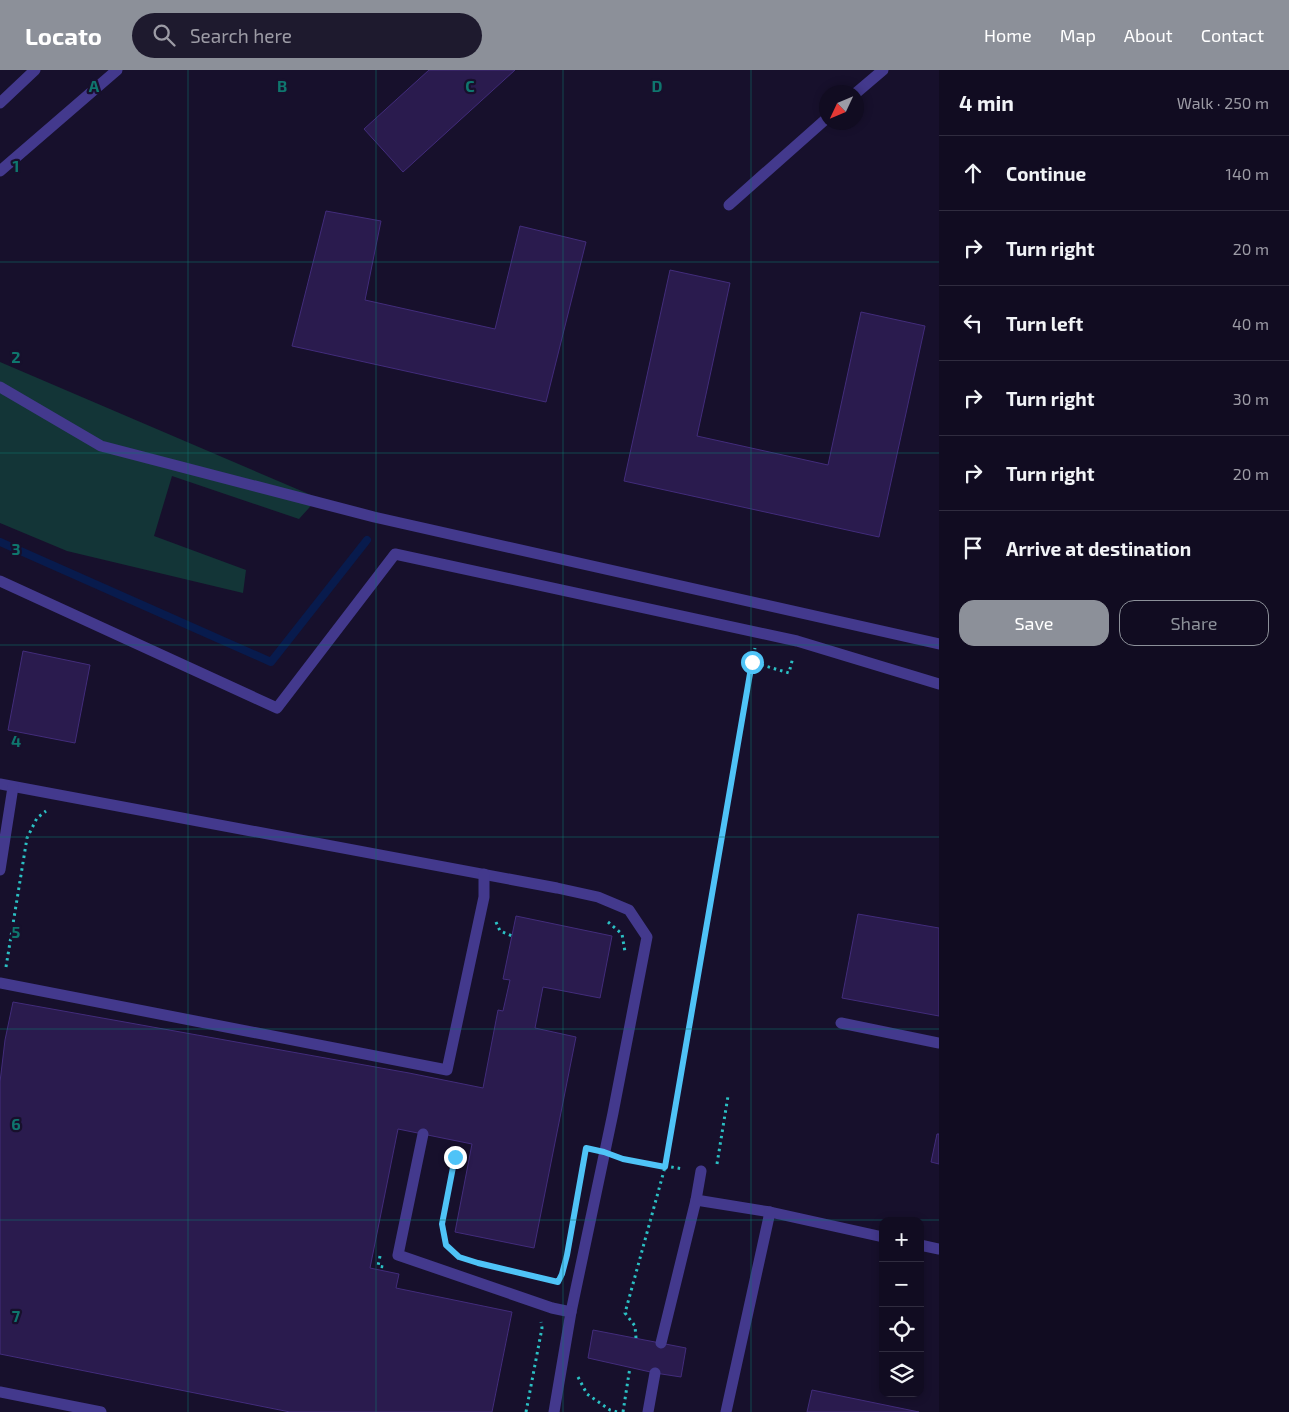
<!DOCTYPE html>
<html lang="en">
<head>
<meta charset="utf-8">
<style>
	:root { --surface:#110c21; --page:#1e1a2e; --text:#f1f3f6; --muted:#9c9ba5; --line:#302c3f; --accent:#8c9099 }
	body { margin:0; font-family:"Exo 2",sans-serif; background:var(--page); color:var(--text) }
	.controls { position:absolute; right:15px; bottom:15px; display:grid; overflow:hidden; border-radius:10px; box-shadow:0 2px 8px #0003 }
	.controls button { width:45px; height:45px; display:grid; place-items:center; padding:0; border:0; border-bottom:1px solid var(--line); background:var(--surface); color:var(--text); font:25px sans-serif }
	.compass { position:absolute; left:819px; top:15px; width:45px; height:45px; border-radius:50%; background:var(--surface); box-shadow:0 2px 8px #0003; rotate:226deg }
	.stop { position:absolute; width:15px; height:15px; margin:-11px; border:4px solid #4fc3f7; border-radius:50%; background:#fff }
	.stop.end { background:#4fc3f7; border-color:#fff; box-shadow:0 1px 5px #0008 }
	.list { margin:0; padding:0; list-style:none }
	h2 { display:flex; justify-content:space-between; align-items:center; height:65px; margin:0; padding:0 20px; font-size:21px }
	h2 small { font-size:16px; font-weight:400; color:var(--muted) }
	.list li { display:grid; grid-template-columns:32px 1fr auto; gap:15px; align-items:center; box-sizing:border-box; height:75px; padding:0 20px; border-top:1px solid var(--line) }
	.list b { display:block; font-size:19px; white-space:nowrap }
	.list em { font-size:16px; font-style:normal; color:var(--muted) }
	.actions { display:flex; gap:10px; padding:15px 20px }
	.actions a { flex:1; padding:11px 0; border:1px solid var(--accent); border-radius:15px; text-align:center; font-size:18px; color:var(--accent) }
	.actions .main { background:var(--accent); color:#fff }
	.icon { flex:none; width:28px; height:28px; fill:none; stroke:currentColor; stroke-width:2; stroke-linecap:round; stroke-linejoin:round }
	.map { position:relative; flex:none; width:939px; height:1342px; overflow:hidden }
	header { display:flex; align-items:center; gap:30px; box-sizing:border-box; height:70px; padding:0 25px; background:var(--accent); color:#fff }
	header strong { font-size:24px }
	nav { display:flex; gap:28px; margin-inline-start:auto; font-size:18px }
	.search { width:350px; height:45px; background:var(--page); display:flex; align-items:center; gap:12px; box-sizing:border-box; padding:0 18px; border-radius:28px; color:var(--muted); font-size:19px }
	main { display:flex }
	aside { flex:1; background:var(--surface) }
	.map>svg:first-child { display:block }
</style>
</head>
<body>
<header>
<strong>Locato</strong>
<div class="search"><svg class="icon" aria-label="search" viewBox="0 0 24 24"><circle cx="10" cy="10" r="6"/><path d="M15 15l6 6"/></svg>Search here</div>
<nav><a>Home</a><a>Map</a><a>About</a><a>Contact</a></nav>
</header>
<main>
<div class="map">
<svg width="939" height="1342" viewBox="0 0 939 1342">
	<rect width="100%" height="100%" fill="#17102c"/>
	<!-- green -->
	<path fill="#133537" d="M0 292 318 428 299 449 172 406 154 466 246 500 243 523 67 481 0 453Z"/>
	<g fill="none" stroke-linecap="round" stroke-linejoin="round">
		<!-- stream -->
		<path stroke="#081b4d" stroke-width="8" d="M0 472 271 592 367 470"/>
	</g>
	<!-- building -->
	<g fill="#2a1b4e" stroke="#422c7b">
		<path d="M429 0H515L403 102 364 59Z"/>
		<path d="M326 141 381 151 365 230 495 259 520 156 586 172 546 332 292 276Z"/>
		<path d="M670 200 730 213 697 366 828 395 861 242 925 256 879 467 624 411Z"/>
		<path d="M23 581 90 595 75 673 8 660Z"/>
		<path d="M858 844 939 858V946L842 928Z"/>
		<path d="M516 846 612 866 600 928 543 917 535 958 576 967 534 1178 455 1162 472 1074 398 1059 370 1198 399 1204 396 1218 512 1242 492 1342H290L0 1284V1012L5 970 13 932 409 1003 483 1018 498 940 503 941 510 910 503 909Z"/>
		<path d="M937 1064H939V1094L931 1092Z"/>
		<path d="M593 1260 686 1278 681 1307 655 1303 588 1288Z"/>
		<path d="M812 1320 919 1342H807Z"/>
	</g>
	<g fill="none" stroke-linecap="round" stroke-linejoin="round">
		<!-- path -->
		<g stroke="#2bc0c4" stroke-width="3" stroke-dasharray="2.5 4" stroke-linecap="butt">
			<path d="M752 592 755 578"/>
			<path d="M496 852 500 861 512 866"/>
			<path d="M608 852 622 864 625 882"/>
			<path d="M6 897 27 768 37 748 46 741"/>
			<path d="M455 1087 442 1154 446 1175 457 1186"/>
			<path d="M620 1088 683 1099"/>
			<path d="M717 1094 728 1026"/>
			<path d="M380 1186 378 1196 384 1197"/>
			<path d="M491 1196 558 1213 559 1211"/>
			<path d="M636 1268 635 1256 625 1243 665 1097 752 592 789 603 793 587"/>
			<path d="M578 1307 587 1324 610 1340 617 1342"/>
			<path d="M526 1342 542 1258 541 1252"/>
			<path d="M623 1342 630 1297"/>
		</g>
		<!-- lane -->
		<g stroke="#43398d" stroke-width="11">
			<path d="M856 23 883 0"/>
			<path d="M0 33 35 0"/>
			<path d="M0 101 117 0"/>
			<path d="M729 135 826 49"/>
			<path d="M0 317 101 376 374 447 939 574"/>
			<path d="M0 511 277 638 395 484 797 571 939 614"/>
			<path d="M0 714 557 818 598 827 629 840 647 867 613 1043 571 1242 554 1342"/>
			<path d="M0 800 13 717"/>
			<path d="M0 913 447 1000 484 827V804"/>
			<path d="M841 953 939 973"/>
			<path d="M423 1064 398 1185 552 1238 571 1242"/>
			<path d="M696 1130 770 1142"/>
			<path d="M920 1175 939 1179"/>
			<path d="M661 1273 696 1130 701 1101"/>
			<path d="M0 1322 101 1342"/>
			<path d="M648 1342 655 1303"/>
			<path d="M726 1342 770 1142 883 1167"/>
		</g>
	</g>
	<g fill="none" stroke-linecap="round" stroke-linejoin="round">
		<!-- route -->
		<path stroke="#4fc3f7" stroke-width="6" d="M455 1087 442 1154 446 1175 459 1187 478 1193 558 1212 562 1204 567 1185 586 1078 604 1082 623 1089 665 1097 752 592"/>
	</g>
	<!-- grid -->
	<path fill="none" stroke="#0f766e" stroke-width="1" stroke-opacity="0.55" d="M188 0V1342M376 0V1342M563 0V1342M751 0V1342M0 192H939M0 383H939M0 575H939M0 767H939M0 959H939M0 1150H939"/>
	<g font-size="16" text-anchor="middle" font-weight="bold" fill="#0f766e" stroke="#17102c" stroke-width="4.5" stroke-linejoin="round" paint-order="stroke">
		<text x="94" y="22">A</text>
		<text x="282" y="22">B</text>
		<text x="470" y="22">C</text>
		<text x="657" y="22">D</text>
		<text x="16" y="102">1</text>
		<text x="16" y="293">2</text>
		<text x="16" y="485">3</text>
		<text x="16" y="677">4</text>
		<text x="16" y="868">5</text>
		<text x="16" y="1060">6</text>
		<text x="16" y="1252">7</text>
	</g>
</svg>
<div class="controls">
<button>+</button>
<button>−</button>
<button><svg class="icon" aria-label="locate" viewBox="0 0 24 24"><circle cx="12" cy="12" r="6"/><path d="M12 2v4M12 18v4M2 12h4M18 12h4"/></svg></button>
<button><svg class="icon" aria-label="layers" viewBox="0 0 24 24"><path d="M12 4l9 5-9 5-9-5zM3 14l9 5 9-5"/></svg></button>
</div>
<svg class="compass" viewBox="-18 -18 36 36"><path d="M0-13l5 13h-10z" fill="#e53935"/><path d="M0 13l5-13h-10z" fill="#9c9ba5"/></svg>
<div class="stop" style="left:752px;top:592px"></div>
<div class="stop end" style="left:455px;top:1087px"></div>
</div>
<aside>
<h2>4 min<small>Walk · 250 m</small></h2>
<ul class="list">
<li><svg class="icon" aria-label="ahead" viewBox="0 0 24 24"><path d="M12 20V5M6 11l6-6 6 6"/></svg><div><b>Continue</b></div><em>140 m</em></li>
<li><svg class="icon" aria-label="right" viewBox="0 0 24 24"><path d="M7 20v-9h11M14 6l5 5-5 5"/></svg><div><b>Turn right</b></div><em>20 m</em></li>
<li><svg class="icon" aria-label="left" viewBox="0 0 24 24"><path d="M17 20v-9H6M10 6l-5 5 5 5"/></svg><div><b>Turn left</b></div><em>40 m</em></li>
<li><svg class="icon" aria-label="right" viewBox="0 0 24 24"><path d="M7 20v-9h11M14 6l5 5-5 5"/></svg><div><b>Turn right</b></div><em>30 m</em></li>
<li><svg class="icon" aria-label="right" viewBox="0 0 24 24"><path d="M7 20v-9h11M14 6l5 5-5 5"/></svg><div><b>Turn right</b></div><em>20 m</em></li>
<li><svg class="icon" aria-label="arrive" viewBox="0 0 24 24"><path d="M6 21V4h12l-3 4 3 4H6"/></svg><div><b>Arrive at destination</b></div></li>
</ul>
<div class="actions"><a class="main">Save</a><a>Share</a></div>
</aside>
</main>
</body>
</html>
